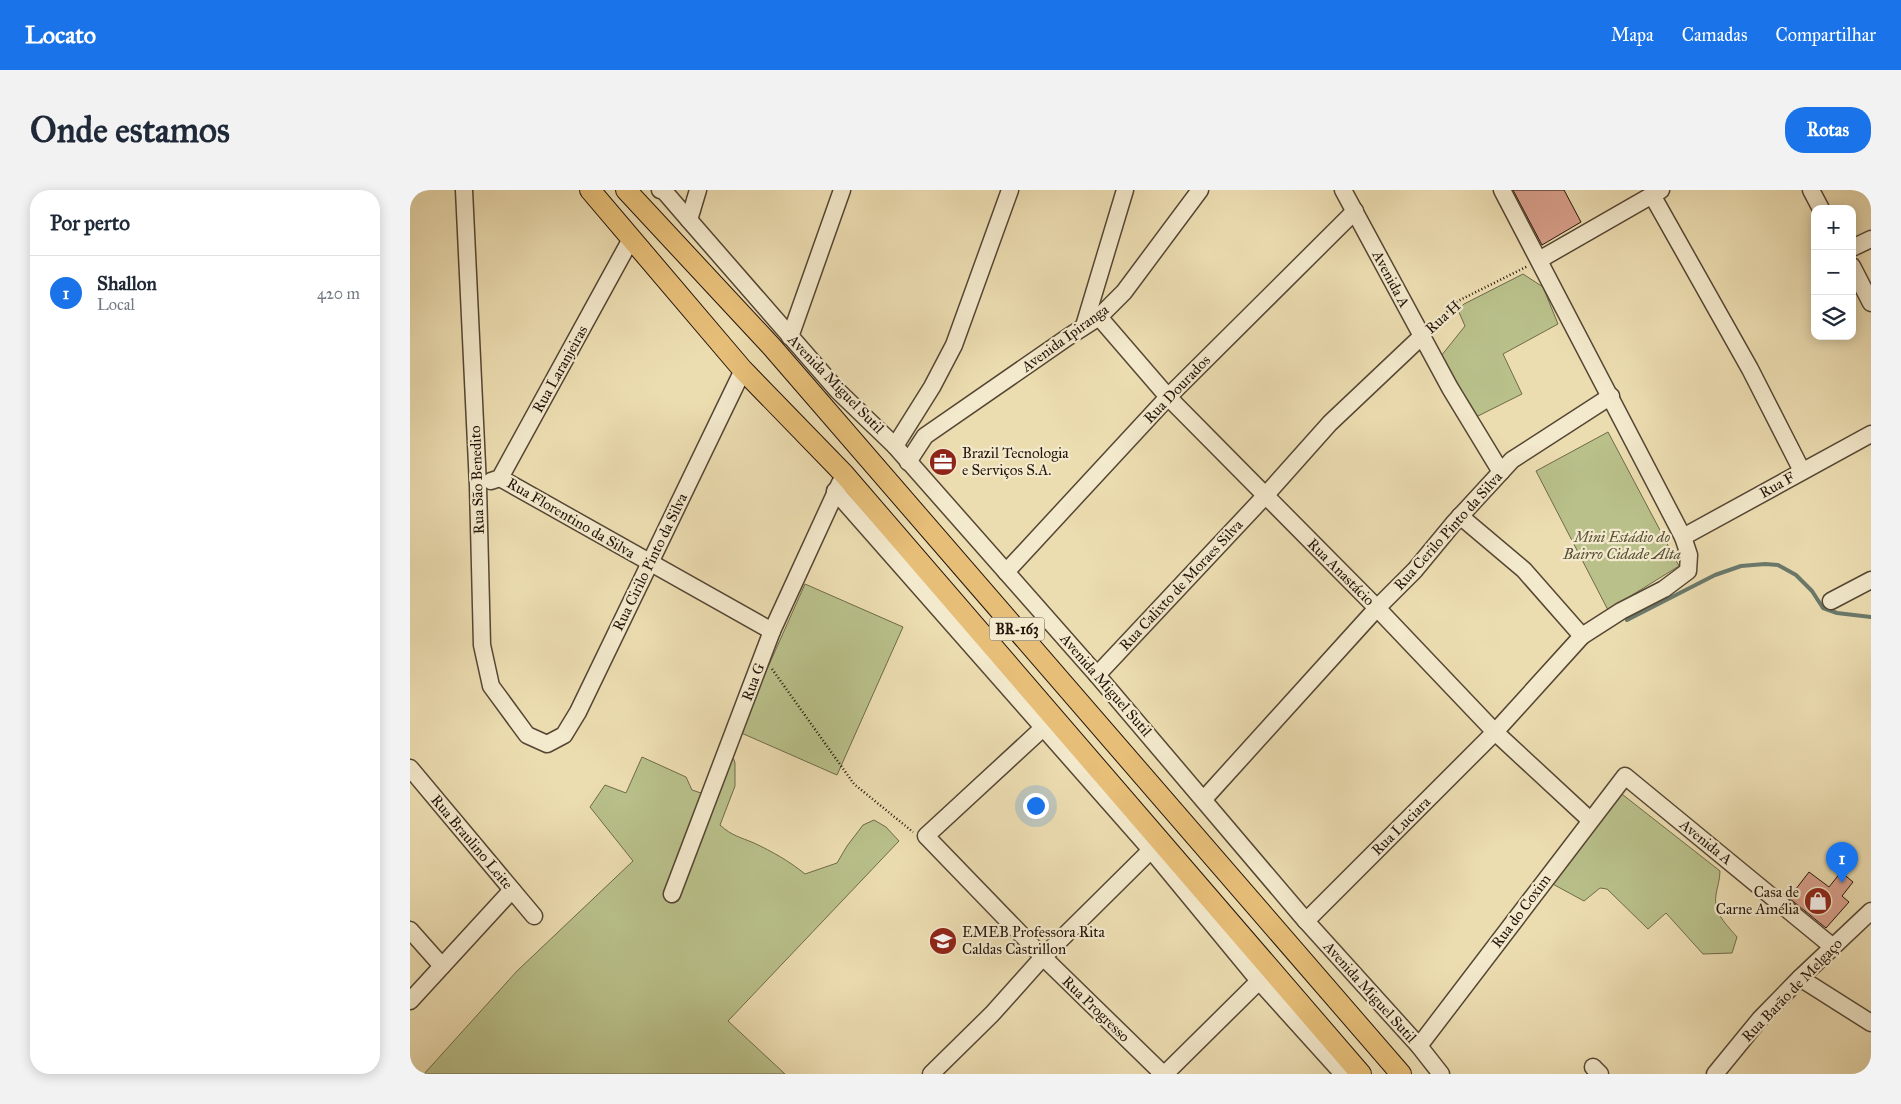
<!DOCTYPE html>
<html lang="pt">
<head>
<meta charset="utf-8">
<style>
	:root { --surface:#fff; --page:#f2f2f3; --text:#1f2937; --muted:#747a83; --line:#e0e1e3; --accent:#1a73e8 }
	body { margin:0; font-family:"IM FELL Great Primer",serif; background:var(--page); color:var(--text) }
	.controls { position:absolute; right:15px; top:15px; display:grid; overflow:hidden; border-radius:10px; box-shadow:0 2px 12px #0003 }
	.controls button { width:45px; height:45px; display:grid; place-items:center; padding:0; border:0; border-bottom:1px solid var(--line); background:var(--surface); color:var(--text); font:25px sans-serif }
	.you { position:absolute; left:625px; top:615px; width:18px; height:18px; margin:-12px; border:4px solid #fff; border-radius:50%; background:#1a73e8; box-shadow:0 0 0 8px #1a73e833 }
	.badge { display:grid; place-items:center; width:32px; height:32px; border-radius:50%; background:var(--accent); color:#fff; font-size:16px; font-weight:700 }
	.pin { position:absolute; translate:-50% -41px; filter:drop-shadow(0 1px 2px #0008) }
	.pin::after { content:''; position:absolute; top:26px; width:18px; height:15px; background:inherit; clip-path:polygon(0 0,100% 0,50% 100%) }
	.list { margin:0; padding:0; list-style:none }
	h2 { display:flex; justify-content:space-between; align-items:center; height:65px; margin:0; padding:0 20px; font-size:21px }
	h2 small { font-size:16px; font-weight:400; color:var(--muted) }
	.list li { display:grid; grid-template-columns:32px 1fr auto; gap:15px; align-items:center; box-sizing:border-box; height:75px; padding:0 20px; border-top:1px solid var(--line) }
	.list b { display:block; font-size:19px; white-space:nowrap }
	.list p { margin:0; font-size:16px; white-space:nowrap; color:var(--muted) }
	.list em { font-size:16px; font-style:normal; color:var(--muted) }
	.icon { flex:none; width:28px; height:28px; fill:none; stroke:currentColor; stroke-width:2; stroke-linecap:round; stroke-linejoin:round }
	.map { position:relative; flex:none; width:1461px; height:884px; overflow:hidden; border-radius:20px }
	header { display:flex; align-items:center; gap:30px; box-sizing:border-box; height:70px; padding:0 25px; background:var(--accent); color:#fff }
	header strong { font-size:24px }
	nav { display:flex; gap:28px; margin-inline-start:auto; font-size:18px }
	.intro { display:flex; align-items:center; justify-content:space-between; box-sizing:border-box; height:120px; padding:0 30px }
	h1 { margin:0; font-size:35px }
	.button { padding:12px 22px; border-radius:20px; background:var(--accent); color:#fff; font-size:18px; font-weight:700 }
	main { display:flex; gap:30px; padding:0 30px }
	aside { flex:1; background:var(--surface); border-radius:20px; box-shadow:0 2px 12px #0003 }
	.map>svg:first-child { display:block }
</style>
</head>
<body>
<header>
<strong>Locato</strong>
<nav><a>Mapa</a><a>Camadas</a><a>Compartilhar</a></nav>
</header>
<div class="intro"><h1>Onde estamos</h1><a class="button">Rotas</a></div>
<main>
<aside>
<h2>Por perto<small></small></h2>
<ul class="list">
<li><span class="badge">1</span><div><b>Shallon</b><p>Local</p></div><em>420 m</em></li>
</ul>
</aside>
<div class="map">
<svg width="1461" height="884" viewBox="0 0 1461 884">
	<rect width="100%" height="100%" fill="#ecddb1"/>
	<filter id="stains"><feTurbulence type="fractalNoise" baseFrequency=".004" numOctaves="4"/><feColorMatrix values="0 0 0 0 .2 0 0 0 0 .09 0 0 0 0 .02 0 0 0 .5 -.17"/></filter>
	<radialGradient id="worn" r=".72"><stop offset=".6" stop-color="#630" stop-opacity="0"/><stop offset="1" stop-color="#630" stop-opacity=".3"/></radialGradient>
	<!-- green -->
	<g fill="#b9c08a" stroke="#6e6a4a">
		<path d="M1113 84 1133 97 1148 134 1093 164 1112 204 1066 227 1031 166 1055 136 1048 120 1054 114Z"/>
		<path d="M1198 242 1269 376 1198 420 1126 281Z"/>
		<path d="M395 394 493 437 427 585 329 542Z"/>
		<path d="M320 558 325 573V596L310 635C322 646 330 647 344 653 363 662 379 671 395 684L427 673 437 656 453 635 464 630 476 637 489 651 318 831 375 884H14L107 781 223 671 180 617 195 595 216 603 232 567 276 587 282 600 291 603Z"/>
		<path d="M1208 601 1310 681C1310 690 1307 697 1306 705 1303 723 1317 735 1327 747L1322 763 1293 764 1256 723 1238 739 1197 699 1190 698 1174 711 1139 692Z"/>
	</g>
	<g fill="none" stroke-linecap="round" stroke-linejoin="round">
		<!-- stream -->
		<path stroke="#6a796c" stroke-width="4" d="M1217 430 1305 385 1331 376 1355 374 1368 375 1386 385 1402 401 1413 418 1427 423 1461 427"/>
	</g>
	<!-- building -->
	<g fill="#d9a08c" stroke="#23140a">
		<path d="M1103 0H1154L1171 32 1132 55Z"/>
		<path d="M1399 682 1419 697 1431 682 1443 692 1432 706 1439 712 1416 738 1379 708Z"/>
	</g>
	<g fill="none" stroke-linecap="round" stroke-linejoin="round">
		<defs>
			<g id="minor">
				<path d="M54 0 68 296 72 455 81 496 117 545 137 554 154 545 168 522 333 180"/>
				<path d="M250 0 254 1 279 30 428 201 485 256 687 485 896 731 1009 856 1031 884"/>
				<path d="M933 0 1040 198 1091 282"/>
				<path d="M1092 0 1273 347 1279 365 1278 381 1254 399 1211 421 1172 446"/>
				<path d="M1401 0 1411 19"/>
				<path d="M1242 5 1340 179 1392 281"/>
				<path d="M279 30 288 0"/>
				<path d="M1442 58 1461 49"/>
				<path d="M1129 70 1251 0"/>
				<path d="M1442 76 1461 113"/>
				<path d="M689 127 758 207 967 418 1085 542 1180 630"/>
				<path d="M674 136 715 0"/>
				<path d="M380 147 432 0"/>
				<path d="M485 256 522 197 544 155 600 0"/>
				<path d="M498 272 515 246 658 147 689 127 714 102 790 0"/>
				<path d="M90 288 362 441"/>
				<path d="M81 291 90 288 221 49"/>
				<path d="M425 301 741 660 849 791 933 884"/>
				<path d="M1273 347 1461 244"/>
				<path d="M596 382 758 207 945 21"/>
				<path d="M1421 411 1461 390"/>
				<path d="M687 485 855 306 920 233 1012 146"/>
				<path d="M634 537 516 646 633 767 753 884"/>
				<path d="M0 578 124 726"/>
				<path d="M794 609 967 418 1005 380 1043 334 1102 270 1201 206"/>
				<path d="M262 704 362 441 430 293"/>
				<path d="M896 731 1085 542 1172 446 1114 380 1050 326"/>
				<path d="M0 740 32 776"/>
				<path d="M1390 788 1461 833"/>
				<path d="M0 811 102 700"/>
				<path d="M1009 856 1215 586 1423 757"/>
				<path d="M1183 877 1190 884"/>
				<path d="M521 884 582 824 633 767 741 660"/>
				<path d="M755 884 849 791"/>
				<path d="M1305 884 1350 829 1390 788 1461 721"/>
			</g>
			<g id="major">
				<path d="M180 0 333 180 434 284 951 884"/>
				<path d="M216 0 362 157 991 884"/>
			</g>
		</defs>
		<!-- minor casing -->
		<use href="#minor" stroke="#554634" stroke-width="19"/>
		<!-- major casing -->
		<use href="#major" stroke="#23140a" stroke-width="22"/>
		<!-- path -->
		<g stroke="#23140a" stroke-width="2.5" stroke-dasharray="1 2.5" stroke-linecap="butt">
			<path d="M1022 137 1048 111 1118 76"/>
			<path d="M362 479 444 594 503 642"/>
		</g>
		<!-- minor -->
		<use href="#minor" stroke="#f3e9cc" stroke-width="16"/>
		<!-- major -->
		<use href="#major" stroke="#e6be78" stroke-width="20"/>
	</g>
	<!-- icons -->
	<defs>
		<symbol id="office-disc" viewBox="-11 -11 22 22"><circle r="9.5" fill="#8f2418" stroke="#f3e9cc"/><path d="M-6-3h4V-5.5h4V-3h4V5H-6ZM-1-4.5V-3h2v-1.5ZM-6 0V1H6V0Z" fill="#fff"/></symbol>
		<symbol id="shop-disc" viewBox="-11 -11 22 22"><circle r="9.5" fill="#8f2418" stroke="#f3e9cc"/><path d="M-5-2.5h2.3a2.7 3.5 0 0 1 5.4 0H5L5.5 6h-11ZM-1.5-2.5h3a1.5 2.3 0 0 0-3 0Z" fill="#fff"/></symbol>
		<symbol id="school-disc" viewBox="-11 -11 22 22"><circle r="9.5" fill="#8f2418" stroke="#f3e9cc"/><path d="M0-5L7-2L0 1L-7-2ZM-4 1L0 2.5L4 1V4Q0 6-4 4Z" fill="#fff"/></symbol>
	</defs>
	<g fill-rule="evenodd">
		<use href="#office-disc" x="517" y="256" width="32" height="32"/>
		<use href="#shop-disc" x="1392" y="695" width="32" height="32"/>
		<use href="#school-disc" x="517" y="735" width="32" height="32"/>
	</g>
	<g text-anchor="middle" stroke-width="4.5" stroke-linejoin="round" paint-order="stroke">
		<!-- shield labels -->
		<rect fill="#f3e9cc" stroke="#615444" stroke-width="1" x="579.5" y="427.5" width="55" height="23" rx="4"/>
		<g font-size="14" font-weight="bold" fill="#23140a">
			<text x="607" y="444">BR-163</text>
		</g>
		<!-- street labels -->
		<g font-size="15" fill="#23140a" stroke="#f3e9cc">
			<text transform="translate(981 89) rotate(62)" y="5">Avenida A</text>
			<text transform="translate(1033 127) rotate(-42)" y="5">Rua H</text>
			<text transform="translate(655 148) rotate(-36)" y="5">Avenida Ipiranga</text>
			<text transform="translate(150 179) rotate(-61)" y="5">Rua Laranjeiras</text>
			<text transform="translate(426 194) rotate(46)" y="5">Avenida Miguel Sutil</text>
			<text transform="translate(767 199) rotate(-46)" y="5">Rua Dourados</text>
			<text transform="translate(67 290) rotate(-92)" y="5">Rua São Benedito</text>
			<text transform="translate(1367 295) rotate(-29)" y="5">Rua F</text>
			<text transform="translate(161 328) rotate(30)" y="5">Rua Florentino da Silva</text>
			<text transform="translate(1038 341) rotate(-48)" y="5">Rua Cerilo Pinto da Silva</text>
			<text transform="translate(240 372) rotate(-64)" y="5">Rua Cirilo Pinto da Silva</text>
			<text transform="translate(931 382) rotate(45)" y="5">Rua Anastácio</text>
			<text transform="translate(771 395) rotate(-47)" y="5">Rua Calixto de Moraes Silva</text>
			<text transform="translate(343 492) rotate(-69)" y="5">Rua G</text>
			<text transform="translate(696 495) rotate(49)" y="5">Avenida Miguel Sutil</text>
			<text transform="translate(991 636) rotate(-45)" y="5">Rua Luciara</text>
			<text transform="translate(62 652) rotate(50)" y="5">Rua Braulino Leite</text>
			<text transform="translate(1296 652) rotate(39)" y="5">Avenida A</text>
			<text transform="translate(1111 721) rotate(-53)" y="5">Rua do Coxim</text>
			<text transform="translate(1382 800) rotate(-46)" y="5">Rua Barão de Melgaço</text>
			<text transform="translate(960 802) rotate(48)" y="5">Avenida Miguel Sutil</text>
			<text transform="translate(686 819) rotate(44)" y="5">Rua Progresso</text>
		</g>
		<!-- poi labels -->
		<g font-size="15" fill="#23140a" stroke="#f3e9cc" text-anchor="start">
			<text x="552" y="268">Brazil Tecnologia<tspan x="552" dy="17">e Serviços S.A.</tspan></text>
			<text x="1389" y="707" text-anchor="end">Casa de<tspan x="1389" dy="17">Carne Amélia</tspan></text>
			<text x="552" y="747">EMEB Professora Rita<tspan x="552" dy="17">Caldas Castrillon</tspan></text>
		</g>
		<!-- park labels -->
		<g font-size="15" font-style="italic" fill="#585037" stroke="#f3e9cc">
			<text x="1212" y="352">Mini Estádio do<tspan x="1212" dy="17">Bairro Cidade Alta</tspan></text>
		</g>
	</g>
	<rect width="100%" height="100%" filter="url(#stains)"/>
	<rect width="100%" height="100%" fill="url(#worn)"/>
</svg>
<div class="controls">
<button>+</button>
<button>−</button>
<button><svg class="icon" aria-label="layers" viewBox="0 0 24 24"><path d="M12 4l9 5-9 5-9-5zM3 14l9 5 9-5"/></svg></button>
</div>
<div class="you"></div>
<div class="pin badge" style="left:1432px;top:693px">1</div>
</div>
</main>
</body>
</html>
